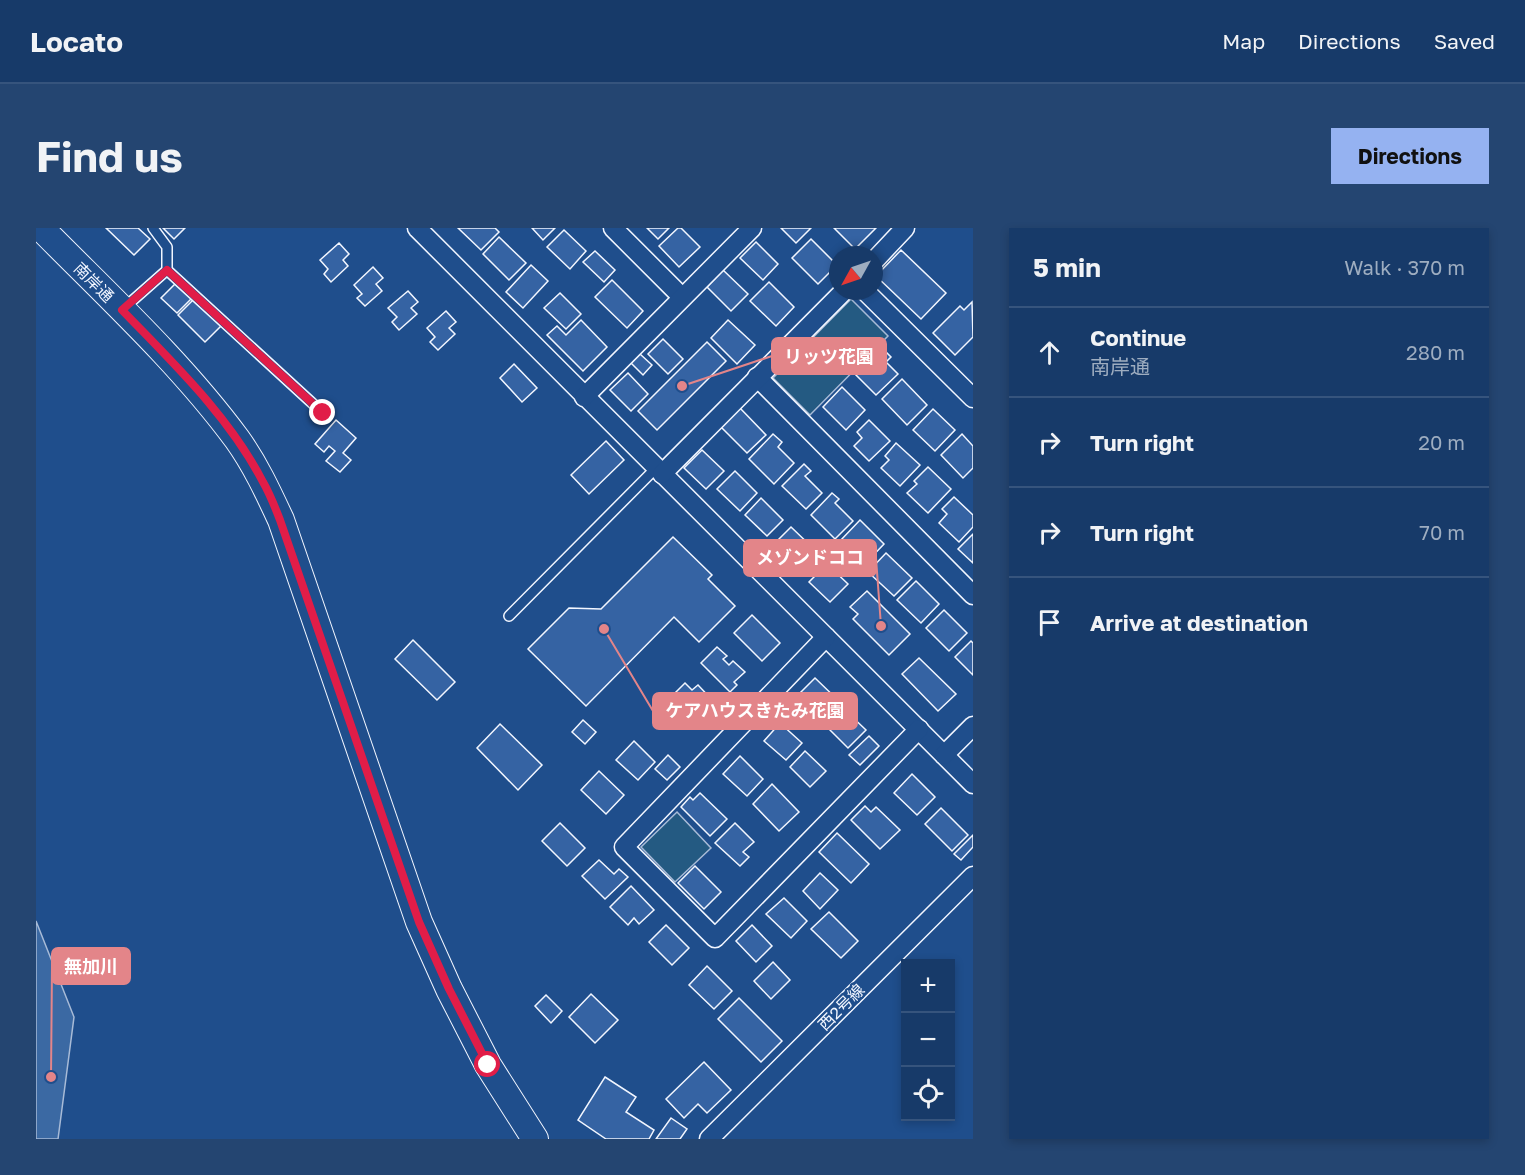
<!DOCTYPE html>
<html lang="en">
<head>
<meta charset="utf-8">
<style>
	:root { --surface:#173a69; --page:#244571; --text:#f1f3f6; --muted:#9eadc0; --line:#36547d; --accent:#95b2f1 }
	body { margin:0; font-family:"Golos Text","Noto Sans JP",sans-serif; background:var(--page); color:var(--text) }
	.controls { position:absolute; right:18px; bottom:18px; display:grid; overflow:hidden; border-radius:0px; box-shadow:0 3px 9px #0003 }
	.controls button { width:54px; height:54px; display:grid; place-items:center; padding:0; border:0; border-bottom:2px solid var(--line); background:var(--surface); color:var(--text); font:30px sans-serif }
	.compass { position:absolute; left:793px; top:18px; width:54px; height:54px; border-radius:50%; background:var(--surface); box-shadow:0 3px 9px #0003; rotate:230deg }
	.stop { position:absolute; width:18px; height:18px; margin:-14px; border:4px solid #e11d48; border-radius:50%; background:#fff }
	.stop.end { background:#e11d48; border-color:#fff; box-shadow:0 2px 6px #0008 }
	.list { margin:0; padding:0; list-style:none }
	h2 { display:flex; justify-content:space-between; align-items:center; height:78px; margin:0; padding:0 24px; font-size:26px }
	h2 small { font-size:20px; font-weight:400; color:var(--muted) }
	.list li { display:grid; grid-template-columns:39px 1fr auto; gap:18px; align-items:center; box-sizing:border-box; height:90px; padding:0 24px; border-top:2px solid var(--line) }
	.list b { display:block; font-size:22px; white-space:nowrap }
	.list p { margin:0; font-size:20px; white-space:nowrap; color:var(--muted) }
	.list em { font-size:20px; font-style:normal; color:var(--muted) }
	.icon { flex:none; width:33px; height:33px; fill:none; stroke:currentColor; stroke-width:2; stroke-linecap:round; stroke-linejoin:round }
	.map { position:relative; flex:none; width:937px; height:911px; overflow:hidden; border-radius:0px }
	header { display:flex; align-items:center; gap:36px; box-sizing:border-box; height:84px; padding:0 30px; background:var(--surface); border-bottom:2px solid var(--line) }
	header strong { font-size:28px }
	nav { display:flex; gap:33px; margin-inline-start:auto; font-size:21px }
	.intro { display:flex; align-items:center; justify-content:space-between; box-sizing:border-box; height:144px; padding:0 36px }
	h1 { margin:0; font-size:42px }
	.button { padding:15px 27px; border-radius:0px; background:var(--accent); color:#111; font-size:21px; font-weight:700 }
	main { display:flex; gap:36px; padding:0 36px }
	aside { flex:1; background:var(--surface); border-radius:0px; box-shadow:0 3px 9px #0003 }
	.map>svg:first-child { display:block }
</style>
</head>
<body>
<header>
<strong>Locato</strong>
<nav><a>Map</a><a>Directions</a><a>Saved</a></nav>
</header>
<div class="intro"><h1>Find us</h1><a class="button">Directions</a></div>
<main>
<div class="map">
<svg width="937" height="911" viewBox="0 0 937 911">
	<rect width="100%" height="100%" fill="#1f4e8c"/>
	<!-- green -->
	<g fill="#245a82" stroke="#a8bbd7" stroke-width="1.5">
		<path d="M815 71 852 108 774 187 737 150Z"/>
		<path d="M641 584 675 620 639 654 605 619Z"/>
	</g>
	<!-- water -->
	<path fill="#3b69a3" stroke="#a8bbd7" stroke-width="1.5" d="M0 693 38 789 22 911H0Z"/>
	<!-- building -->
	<g fill="#3563a3" stroke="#f2f6ff" stroke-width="1.5">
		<path d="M70 0H102L114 11 98 27Z"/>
		<path d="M127 0H149L138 11Z"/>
		<path d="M422 0H459L463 4 445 22Z"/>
		<path d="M496 0H519L507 12Z"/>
		<path d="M611 0H633L622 11Z"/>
		<path d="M642 0H645L664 19 643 39 623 18Z"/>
		<path d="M745 0H775L760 15Z"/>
		<path d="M798 0H840L819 21Z"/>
		<path d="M528 2 550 23 534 41 511 19Z"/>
		<path d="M463 9 490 35 473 52 447 26Z"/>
		<path d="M775 11 801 37 782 56 756 30Z"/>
		<path d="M720 14 742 36 727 52 704 30Z"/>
		<path d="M303 15 313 26 307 32 312 38 295 54 288 46 292 41 284 32Z"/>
		<path d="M865 22 910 65 885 91 840 48Z"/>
		<path d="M559 23 579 42 568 54 547 34Z"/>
		<path d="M495 37 512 53 487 80 470 64Z"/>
		<path d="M337 39 347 50 340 56 346 63 329 78 321 70 326 66 318 57Z"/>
		<path d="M687 42 712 66 695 83 671 59Z"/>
		<path d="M144 51 160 66 141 85 125 70Z"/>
		<path d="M576 52 607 83 591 100 559 69Z"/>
		<path d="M733 54 758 79 740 98 714 73Z"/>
		<path d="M372 63 382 74 375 80 381 86 363 102 356 94 361 89 352 80Z"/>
		<path d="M524 65 545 86 530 101 508 80Z"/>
		<path d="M162 67 189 94 169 114 142 87Z"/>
		<path d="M936 74 937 109 919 127 897 105 924 78 928 82Z"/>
		<path d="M410 83 420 94 413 100 419 106 402 122 394 114 399 109 391 100Z"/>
		<path d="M545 92 571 119 547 143 511 107 521 98 530 107Z"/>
		<path d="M692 92 719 117 701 136 675 110Z"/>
		<path d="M627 111 647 131 632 146 612 126Z"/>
		<path d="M671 114 690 133 621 202 602 183Z"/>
		<path d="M846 120 855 129 850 134 862 146 840 167 819 146Z"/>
		<path d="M604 126 616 137 607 147 595 135Z"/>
		<path d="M478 136 501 160 486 174 464 150Z"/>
		<path d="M592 145 612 166 595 183 574 162Z"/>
		<path d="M866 151 891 177 871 197 846 171Z"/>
		<path d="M806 159 829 182 810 202 787 179Z"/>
		<path d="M703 179 730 207 711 225 684 198Z"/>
		<path d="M897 181 919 202 899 223 877 202Z"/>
		<path d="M300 192 320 210 307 225 315 232 304 244 290 233 299 223 293 218 288 224 279 216Z"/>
		<path d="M833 192 854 213 833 233 818 218 826 210 821 204Z"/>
		<path d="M737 206 746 214 742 219 758 235 738 256 713 231Z"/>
		<path d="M926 206 937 218V240L927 250 905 227Z"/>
		<path d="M570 213 588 232 553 266 535 247Z"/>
		<path d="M860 215 884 237 864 258 845 240 853 232 849 228Z"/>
		<path d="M666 222 688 243 670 261 648 240Z"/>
		<path d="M768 236 775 243 769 248 786 265 770 281 746 258Z"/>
		<path d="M892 239 915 261 892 285 871 265 881 256 878 253Z"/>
		<path d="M699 243 721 265 704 283 681 261Z"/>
		<path d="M796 265 803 271 799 275 817 293 799 311 775 287Z"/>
		<path d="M918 269 937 287V299L923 314 903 295 911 286 906 281Z"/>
		<path d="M725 270 747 292 731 308 709 287Z"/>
		<path d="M824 292 848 316 828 337 804 313Z"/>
		<path d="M755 299 779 322 761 340 737 317Z"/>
		<path d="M937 306V335L922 321Z"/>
		<path d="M637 309 676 347 672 351 699 378 663 414 638 389 550 478 492 421 533 380 565 381Z"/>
		<path d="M850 325 876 350 858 368 832 344Z"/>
		<path d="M791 336 812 356 794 374 773 354Z"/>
		<path d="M880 353 903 376 885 395 861 372Z"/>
		<path d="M831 363 874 406 853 427 817 391 822 386 814 379Z"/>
		<path d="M908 382 931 405 913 423 890 400Z"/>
		<path d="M716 387 744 415 726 433 698 405Z"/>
		<path d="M377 412 419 454 401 472 359 431Z"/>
		<path d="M935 413 937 415V447L919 429Z"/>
		<path d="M681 419 691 428 687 431 693 437 697 433 709 444 698 454 701 457 694 464 665 435Z"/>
		<path d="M883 430 920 466 902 483 866 446Z"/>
		<path d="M779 450 806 476 790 493 763 466Z"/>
		<path d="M649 455 656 462 662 457 679 475 674 480 681 487 678 490 681 493 674 500 671 497 668 499 637 467Z"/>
		<path d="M809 482 830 502 812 520 792 500Z"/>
		<path d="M547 492 560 504 549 516 536 504Z"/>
		<path d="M744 495 766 515 750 532 728 513Z"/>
		<path d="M464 496 506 537 482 562 441 520Z"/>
		<path d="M833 508 843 518 824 537 813 527Z"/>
		<path d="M598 513 619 534 602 552 580 532Z"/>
		<path d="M769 523 790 543 774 559 754 539Z"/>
		<path d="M632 527 644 539 631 552 619 541Z"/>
		<path d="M704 528 727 551 711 568 687 546Z"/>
		<path d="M563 543 588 567 570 586 545 562Z"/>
		<path d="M876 546 899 569 881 587 858 565Z"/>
		<path d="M736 556 763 584 743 603 717 576Z"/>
		<path d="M664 565 691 591 674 608 645 579 654 569 657 572Z"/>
		<path d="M829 578 835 584 840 579 864 602 844 621 815 592Z"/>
		<path d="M905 580 932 607 916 623 889 596Z"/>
		<path d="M524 595 549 620 531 638 506 613Z"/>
		<path d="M699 595 718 614 707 624 713 629 704 638 679 615Z"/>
		<path d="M801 605 833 636 815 655 783 624Z"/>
		<path d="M937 607V619L925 632 918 626Z"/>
		<path d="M563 632 578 646 583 641 592 649 569 671 546 648Z"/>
		<path d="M659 638 685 664 668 681 642 655Z"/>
		<path d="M784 645 802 662 784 681 767 663Z"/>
		<path d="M595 658 618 682 603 696 598 690 592 697 574 679Z"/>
		<path d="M748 670 771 693 755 710 730 686Z"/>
		<path d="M793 684 822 713 805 730 775 701Z"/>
		<path d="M630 697 653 720 636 737 613 714Z"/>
		<path d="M716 697 736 718 720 734 700 713Z"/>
		<path d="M737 734 754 752 735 771 718 753Z"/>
		<path d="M671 738 696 763 678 781 653 757Z"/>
		<path d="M555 766 582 792 559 815 533 789Z"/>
		<path d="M510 767 526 783 515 795 499 778Z"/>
		<path d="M703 770 746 813 725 834 682 791Z"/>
		<path d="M668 834 695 862 671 885 662 876 648 890 630 871Z"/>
		<path d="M569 849 600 869 590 884 618 902 613 911H570L542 892Z"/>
		<path d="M635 890 651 901 644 911H620Z"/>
	</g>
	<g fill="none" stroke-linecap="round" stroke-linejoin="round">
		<defs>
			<g id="service">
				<path d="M131 42 287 185"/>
				<path d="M88 80 131 42V19L117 0"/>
				<path d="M473 388 620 240"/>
			</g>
			<g id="minor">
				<path d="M381 0 937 556"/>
				<path d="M577 0 646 69"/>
				<path d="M838 33 869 0"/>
				<path d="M829 63 937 170"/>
				<path d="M721 149 937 367"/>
				<path d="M548 169 716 0"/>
				<path d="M626 246 808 63"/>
				<path d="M790 409 588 619 679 710 883 501"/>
				<path d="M908 527 937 498"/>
				<path d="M673 911 937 648"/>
			</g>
			<path id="secondary" d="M5 0C72 68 144 134 201 211 219 236 232 264 245 292L383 694 413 761 452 837 499 911"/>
		</defs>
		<!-- service casing -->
		<use href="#service" stroke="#f2f6ff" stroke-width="12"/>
		<!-- minor casing -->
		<use href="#minor" stroke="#f2f6ff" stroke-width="21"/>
		<!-- secondary casing -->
		<use href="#secondary" stroke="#f2f6ff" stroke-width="28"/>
		<!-- service -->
		<use href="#service" stroke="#1f4e8c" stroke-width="9"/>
		<!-- minor -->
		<use href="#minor" stroke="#1f4e8c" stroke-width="18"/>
		<!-- secondary -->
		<use href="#secondary" stroke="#1f4e8c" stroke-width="26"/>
	</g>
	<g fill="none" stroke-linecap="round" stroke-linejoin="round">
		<!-- route -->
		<path stroke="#e11d48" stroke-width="8" d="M287 185 131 42 86 82C137 135 193 188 227 254 234 266 239 279 244 292L383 694 413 761 452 837"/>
	</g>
	<g text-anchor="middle" stroke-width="4.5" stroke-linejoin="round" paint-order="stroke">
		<!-- street labels -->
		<g font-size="16" fill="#f2f6ff" stroke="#1f4e8c">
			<text transform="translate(58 54) rotate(45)" y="6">南岸通</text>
			<text transform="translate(805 779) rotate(-45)" y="6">西2号線</text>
		</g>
	</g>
	<!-- callouts -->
	<path fill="none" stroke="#e38589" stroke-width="2" d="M646 158L736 128M845 398L840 330M568 401L617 483M15 849L16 738"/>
	<g fill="#e38589" stroke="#1f4e8c" stroke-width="2">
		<circle cx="646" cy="158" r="6"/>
		<circle cx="845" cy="398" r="6"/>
		<circle cx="568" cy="401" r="6"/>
		<circle cx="15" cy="849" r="6"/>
	</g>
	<g fill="#e38589" stroke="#e38589" stroke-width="2">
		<rect x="736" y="110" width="114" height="36" rx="6"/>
		<rect x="708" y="312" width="132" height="36" rx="6"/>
		<rect x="617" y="465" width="204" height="36" rx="6"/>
		<rect x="16" y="720" width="78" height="36" rx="6"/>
	</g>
	<g font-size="18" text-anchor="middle" font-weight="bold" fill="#fff">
		<text x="793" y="135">リッツ花園</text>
		<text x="774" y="336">メゾンドココ</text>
		<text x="719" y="489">ケアハウスきたみ花園</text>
		<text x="55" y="745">無加川</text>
	</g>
</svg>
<div class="controls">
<button>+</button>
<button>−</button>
<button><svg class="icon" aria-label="locate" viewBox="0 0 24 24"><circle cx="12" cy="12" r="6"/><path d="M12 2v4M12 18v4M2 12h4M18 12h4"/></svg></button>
</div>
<svg class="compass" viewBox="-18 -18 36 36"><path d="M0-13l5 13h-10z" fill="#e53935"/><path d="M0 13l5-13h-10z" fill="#9eadc0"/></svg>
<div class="stop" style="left:452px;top:837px"></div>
<div class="stop end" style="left:287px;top:185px"></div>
</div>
<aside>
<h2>5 min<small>Walk · 370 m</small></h2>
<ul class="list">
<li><svg class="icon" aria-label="ahead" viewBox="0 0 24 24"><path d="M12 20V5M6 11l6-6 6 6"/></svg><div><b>Continue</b><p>南岸通</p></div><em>280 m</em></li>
<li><svg class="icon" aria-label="right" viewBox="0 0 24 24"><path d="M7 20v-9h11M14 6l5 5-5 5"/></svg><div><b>Turn right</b></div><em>20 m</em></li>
<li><svg class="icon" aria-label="right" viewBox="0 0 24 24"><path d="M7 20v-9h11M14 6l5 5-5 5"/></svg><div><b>Turn right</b></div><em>70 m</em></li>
<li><svg class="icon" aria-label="arrive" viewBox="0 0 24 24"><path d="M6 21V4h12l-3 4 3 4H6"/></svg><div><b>Arrive at destination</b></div></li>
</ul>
</aside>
</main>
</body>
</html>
